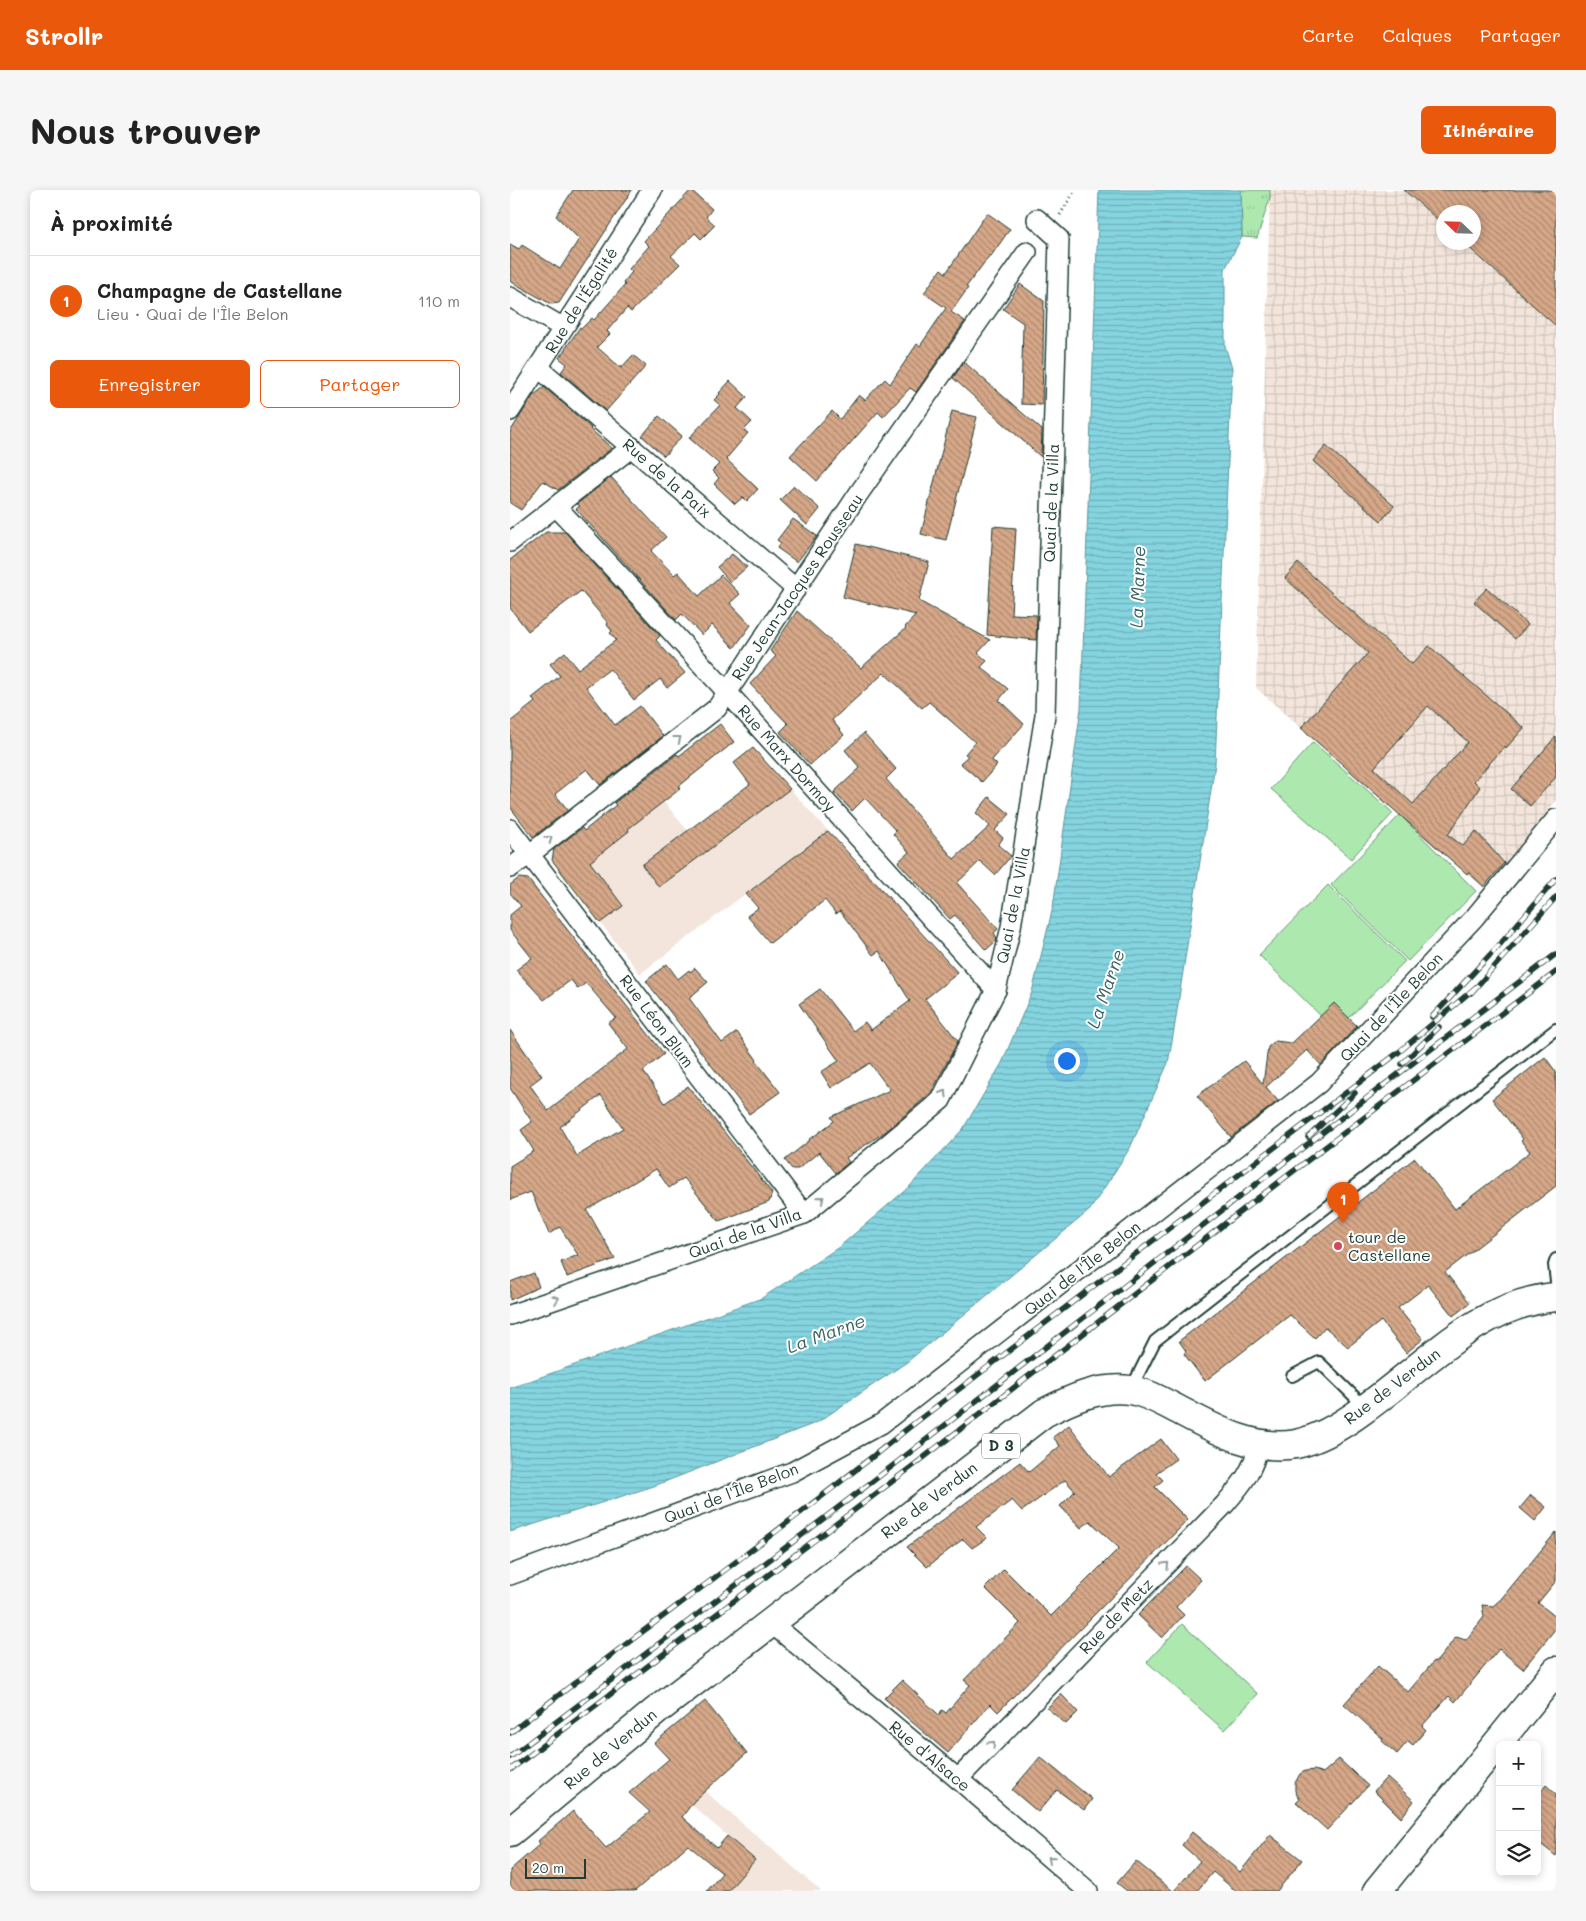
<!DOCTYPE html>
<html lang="fr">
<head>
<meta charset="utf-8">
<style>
	:root { --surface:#fff; --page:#f6f6f6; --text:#222; --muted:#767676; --line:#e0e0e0; --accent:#ea580c }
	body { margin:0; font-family:Mali,sans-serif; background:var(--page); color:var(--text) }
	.controls { position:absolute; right:15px; bottom:15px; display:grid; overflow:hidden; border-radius:8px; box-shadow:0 2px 8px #0003 }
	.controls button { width:45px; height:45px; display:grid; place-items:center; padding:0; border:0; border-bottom:1px solid var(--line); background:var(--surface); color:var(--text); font:25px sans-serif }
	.compass { position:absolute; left:926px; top:15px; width:45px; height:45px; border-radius:50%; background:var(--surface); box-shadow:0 2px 8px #0003; rotate:293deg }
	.scale { position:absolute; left:15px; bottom:12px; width:61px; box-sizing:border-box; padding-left:5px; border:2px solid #1f3d34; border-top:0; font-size:14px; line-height:18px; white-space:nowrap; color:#1f3d34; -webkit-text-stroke:4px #fff; paint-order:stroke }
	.you { position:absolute; left:556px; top:870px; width:18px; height:18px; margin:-12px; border:4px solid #fff; border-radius:50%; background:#1a73e8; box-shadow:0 0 0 8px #1a73e833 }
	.badge { display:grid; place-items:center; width:32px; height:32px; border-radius:50%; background:var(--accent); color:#fff; font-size:16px; font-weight:700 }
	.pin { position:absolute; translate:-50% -41px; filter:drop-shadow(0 1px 2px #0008) }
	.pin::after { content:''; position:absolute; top:26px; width:18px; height:15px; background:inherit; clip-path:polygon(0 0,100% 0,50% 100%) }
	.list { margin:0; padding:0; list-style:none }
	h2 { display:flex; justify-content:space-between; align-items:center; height:65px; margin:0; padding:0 20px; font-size:21px }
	h2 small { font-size:16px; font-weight:400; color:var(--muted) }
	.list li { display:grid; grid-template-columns:32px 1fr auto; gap:15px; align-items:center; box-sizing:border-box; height:90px; padding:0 20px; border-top:1px solid var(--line) }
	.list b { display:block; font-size:19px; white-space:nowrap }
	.list p { margin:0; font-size:16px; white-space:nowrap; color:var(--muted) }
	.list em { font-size:16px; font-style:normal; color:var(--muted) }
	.actions { display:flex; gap:10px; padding:15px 20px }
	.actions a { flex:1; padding:11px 0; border:1px solid var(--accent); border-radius:8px; text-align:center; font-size:18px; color:var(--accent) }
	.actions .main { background:var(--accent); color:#fff }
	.icon { flex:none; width:28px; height:28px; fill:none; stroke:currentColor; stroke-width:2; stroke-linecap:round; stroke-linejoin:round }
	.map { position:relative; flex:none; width:1046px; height:1701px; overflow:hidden; border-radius:8px }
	header { display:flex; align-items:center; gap:30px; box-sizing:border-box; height:70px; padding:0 25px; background:var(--accent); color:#fff }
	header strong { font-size:24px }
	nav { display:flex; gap:28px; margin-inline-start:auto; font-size:18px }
	.intro { display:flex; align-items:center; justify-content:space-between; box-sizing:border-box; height:120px; padding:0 30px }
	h1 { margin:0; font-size:35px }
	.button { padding:12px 22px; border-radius:8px; background:var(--accent); color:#fff; font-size:18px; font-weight:700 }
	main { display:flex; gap:30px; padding:0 30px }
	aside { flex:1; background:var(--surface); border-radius:8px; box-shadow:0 2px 8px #0003 }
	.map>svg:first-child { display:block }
</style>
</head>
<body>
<header>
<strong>Strollr</strong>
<nav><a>Carte</a><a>Calques</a><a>Partager</a></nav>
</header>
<div class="intro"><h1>Nous trouver</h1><a class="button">Itinéraire</a></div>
<main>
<aside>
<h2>À proximité<small></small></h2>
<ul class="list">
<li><span class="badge">1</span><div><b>Champagne de Castellane</b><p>Lieu · Quai de l'Île Belon</p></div><em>110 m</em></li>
</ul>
<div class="actions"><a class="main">Enregistrer</a><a>Partager</a></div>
</aside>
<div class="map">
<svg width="1046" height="1701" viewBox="0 0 1046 1701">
	<defs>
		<pattern id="industrial-grid" width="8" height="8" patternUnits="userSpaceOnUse" patternTransform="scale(1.25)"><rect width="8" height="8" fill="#f3e5db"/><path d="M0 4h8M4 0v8" fill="none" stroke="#d0c5bd"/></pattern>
		<pattern id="grass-tufts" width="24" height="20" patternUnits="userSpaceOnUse" patternTransform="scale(1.25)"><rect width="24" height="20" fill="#ade9af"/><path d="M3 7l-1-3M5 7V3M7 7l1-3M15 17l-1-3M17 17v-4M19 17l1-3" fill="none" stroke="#94c997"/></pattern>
		<pattern id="water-rules" width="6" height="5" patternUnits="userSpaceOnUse" patternTransform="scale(1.25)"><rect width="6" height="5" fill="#85d5e1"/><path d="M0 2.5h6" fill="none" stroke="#6caeb7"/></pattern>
		<pattern id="building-back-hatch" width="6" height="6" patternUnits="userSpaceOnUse" patternTransform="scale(1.25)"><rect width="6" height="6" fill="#d6a788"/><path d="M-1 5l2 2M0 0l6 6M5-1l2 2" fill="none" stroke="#ad8970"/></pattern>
	</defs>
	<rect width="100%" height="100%" fill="#fff"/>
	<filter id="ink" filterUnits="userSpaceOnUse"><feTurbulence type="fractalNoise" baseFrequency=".02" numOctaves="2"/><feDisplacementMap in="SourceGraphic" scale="10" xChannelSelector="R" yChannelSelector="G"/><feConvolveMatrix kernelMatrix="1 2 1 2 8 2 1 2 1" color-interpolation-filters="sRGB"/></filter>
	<g filter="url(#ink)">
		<!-- built -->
		<g fill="#f3e5db">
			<path d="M243 558 318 641 130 784 42 670 44 662 61 651 154 578 170 599 154 612 178 641 240 595 224 573Z"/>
			<path d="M184 1592 311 1701H218L245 1670 170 1605Z"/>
		</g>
		<!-- industrial -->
		<path fill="url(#industrial-grid)" fill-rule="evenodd" d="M760 0H1046V610L998 672 974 696 957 684 746 498ZM934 22H964V52H934Z"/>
		<!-- grass -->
		<path fill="url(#grass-tufts)" stroke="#669372" d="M731 0H760V8L747 48 732 47Z"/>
		<!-- garden -->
		<g fill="#ade9af" stroke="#669372">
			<path d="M803 552 883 623 841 669 761 599Z"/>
			<path d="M890 625 966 701 898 771 821 695Z"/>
			<path d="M818 695 895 771 826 841 749 765Z"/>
			<path d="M672 1434 748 1504 714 1540 637 1472Z"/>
		</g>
		<!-- water -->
		<path fill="url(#water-rules)" stroke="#5c989c" d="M589 0H731L732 47 715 79V156L722 178 705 574 664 840 658 873 620 958 580 1020 397 1172 308 1232 144 1296 0 1342V1198L252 1108 329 1057 399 997 453 939 492 873 522 802 543 717 571 518Z"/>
		<!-- building -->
		<g fill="url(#building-back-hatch)" stroke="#1f3d34" fill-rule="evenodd">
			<path d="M63 0H122L49 113 41 114 0 91V54L9 59 12 55 50 79 69 49 46 26Z"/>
			<path d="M181 0 202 19 196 27 205 35 191 49 185 43 161 66 170 74 121 122 117 118 97 141 100 144 87 157 111 178 123 165 136 176 96 221 51 182 57 174 49 168 70 137 72 138 82 128 84 130 115 95 113 93 122 82 119 79 139 56 134 51Z"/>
			<path d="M894 0H1046V136L953 52H964V22H934V35Z"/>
			<path d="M477 23 500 39 481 66 480 65 456 97 458 98 441 122 455 131 406 202 400 198 373 227 368 222 307 291 280 266 322 221 330 229 349 205 355 210 375 189 380 194 407 154 410 156 436 118 414 103 431 79 436 83Z"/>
			<path d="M510 94 534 111 532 215 511 214 513 133 493 119Z"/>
			<path d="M454 172 532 240 531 267 443 188Z"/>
			<path d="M220 191 237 207 227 218 242 232 234 240 238 243 216 269 248 299 237 311 233 307 225 314 204 294 209 288 202 281 209 274 179 248 210 215 204 210 210 204 209 203Z"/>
			<path d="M34 197 81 238 80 239 102 258 48 300 33 291 11 320 0 313V242L23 206Z"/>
			<path d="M442 221 467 227 436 350 411 344Z"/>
			<path d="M149 226 172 246 154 266 132 246Z"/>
			<path d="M816 256 884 316 871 331 803 271Z"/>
			<path d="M101 287 156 347 141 361 164 385 168 382 189 406 211 385 230 404 220 413 241 435 224 458 202 435 192 445 172 424 166 430 66 319 70 316 67 314Z"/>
			<path d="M284 296 310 319 297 335 270 310Z"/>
			<path d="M283 329 307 346 287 372 267 358 271 353 267 350Z"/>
			<path d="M483 336 506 338 501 424 527 425 526 450 477 445Z"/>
			<path d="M36 342H55L150 446 146 450 175 483 157 498 150 489 124 510 100 479 76 497 105 535 130 516 153 546 90 595 77 579 45 604 58 620 23 647 0 617V532L25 512 22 508 50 486 40 474 55 462 68 479 106 450 100 443 102 441 97 435 98 433 71 401 18 441 0 418V370Z"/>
			<path d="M346 354 419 372 409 411 480 450 468 463 477 471 471 477 498 499 489 510 514 534 482 570 487 575 472 592 450 573 458 566 455 564 465 552 419 512 412 518 374 483 322 530 334 545 300 575 270 542 278 534 240 494 266 466 260 461 287 421 351 478 396 438 395 437 406 425 333 407Z"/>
			<path d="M222 364 237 377 220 392 207 377Z"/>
			<path d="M788 373 902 474 919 456 1014 538 996 558 995 556 964 591 970 597 938 645 953 656 966 641 994 673 974 697 958 682 957 684 791 538 858 463 775 388ZM918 516 958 552 903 614 864 578Z"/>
			<path d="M977 398 1018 435 1005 449 964 412Z"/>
			<path d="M210 534 224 552 168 597 170 599 118 639 119 641 80 672 113 716 90 733 42 670 44 659 72 638 74 641 106 615 104 613 167 564 169 566Z"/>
			<path d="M354 543 386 579 376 589 444 669 480 636 466 623 479 607 500 624 485 640 493 648 488 655 501 666 485 685 470 671 447 693 488 739 484 743 487 748 486 751 476 760 445 725 440 729 388 672 399 662 383 644 386 641 355 608 342 621 324 602 350 578 335 560Z"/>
			<path d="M1046 546V587L1020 616 1001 599Z"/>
			<path d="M243 558 280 599 149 697 132 675 240 594 224 573Z"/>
			<path d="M318 641 448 783 415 809 448 851 421 903 375 942 336 968 339 972 326 983 309 962 288 979H282L275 970 300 950 299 949 303 947 324 931 321 927 380 900 360 873 321 898 311 882 329 871 289 814 310 799 343 841 355 832 361 840 400 811 369 761 363 765 330 721 326 724 315 710 260 753 237 726 248 718 236 704Z"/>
			<path d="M9 688 18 689 154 864 133 881 155 913 178 896 262 1003 259 1012 209 1031 174 988 159 998 146 979 77 1020 105 1069 57 1087 51 1072 68 1065 50 1037 39 1044 21 1002 0 1010V976L24 961 11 940 22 932 0 898V840L32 886 20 895 38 921 118 859 98 833 106 828 76 793 68 799 61 790 34 810 6 780 22 768 0 740V725L11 716 0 703V695ZM91 905 113 938 67 966 50 937Z"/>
			<path d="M157 774 168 789 179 780 180 782 185 778 198 792 179 808 212 853 227 842 247 870 246 871 270 902 239 924 136 791Z"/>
			<path d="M824 813 847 836 811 875 797 860 756 897 768 911 721 947 687 906 734 871 753 894 758 857 765 851 782 853Z"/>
			<path d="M1035 867 1046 882V996L935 1082 960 1113 943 1126 918 1095 888 1118 913 1149 896 1163 871 1131 838 1157 815 1137 805 1148 780 1125 695 1191 674 1164 676 1161 669 1151 905 968 945 1019 1020 962 1011 951 1013 949 982 909Z"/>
			<path d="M24 1083 29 1097 0 1110V1092Z"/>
			<path d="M559 1235 599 1287 651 1249 666 1269 646 1283 653 1290 645 1297 678 1330 488 1522 480 1514 438 1563 374 1508 392 1490 429 1525 432 1520 436 1523 460 1495 454 1490 510 1433 475 1398 494 1379 541 1426 609 1358 580 1331 571 1338 550 1316 565 1301 555 1290 512 1321 502 1310 466 1337 477 1348 462 1358 453 1349 417 1377 397 1357 510 1272 519 1282 550 1256 543 1247Z"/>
			<path d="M1021 1305 1036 1317 1025 1331 1010 1318Z"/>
			<path d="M1046 1342V1391L1028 1413 1046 1427V1438L1013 1479 989 1459 945 1512 939 1506 912 1536 916 1540 903 1555 898 1551 887 1564 872 1551 873 1549 834 1514 868 1476 898 1502 924 1471H927L946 1447 956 1450 974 1427 972 1415 983 1416 991 1409Z"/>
			<path d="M676 1376 691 1390 666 1417 674 1425 652 1448 628 1425Z"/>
			<path d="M551 1504 568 1522 556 1534 537 1518Z"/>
			<path d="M195 1511 237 1563 184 1611 172 1627 207 1658 217 1646 245 1670 218 1701H197L212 1683 178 1655 125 1701H0V1680L30 1654 28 1651 63 1621 96 1658 140 1622 119 1603 159 1569 144 1553Z"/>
			<path d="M530 1567 582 1609 574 1620 547 1600 528 1622 502 1600Z"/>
			<path d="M829 1569 858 1596 817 1640 786 1612 789 1609 785 1601V1593L790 1584 795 1581 804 1580 813 1583Z"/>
			<path d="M877 1587 904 1611 891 1628 864 1601Z"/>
			<path d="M1036 1595 1046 1604V1666L1027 1651V1606Z"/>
			<path d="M682 1642 730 1682 760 1645 792 1670 767 1701H726L703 1682 687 1701H664L690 1671 672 1655Z"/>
			<path d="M626 1671 632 1676 663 1701H617L607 1693Z"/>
		</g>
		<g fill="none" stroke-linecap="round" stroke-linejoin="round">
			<defs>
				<g id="service">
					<path d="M1046 1069 1044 1075 1046 1092"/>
					<path d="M782 1186 809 1172 855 1217"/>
					<path d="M621 1199 645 1151 1046 839"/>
				</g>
				<g id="minor">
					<path d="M0 107 52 137"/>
					<path d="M29 178 286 399"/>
					<path d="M0 221 142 0"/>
					<path d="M46 316 217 502 486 800"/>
					<path d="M0 352 122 257"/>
					<path d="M0 639 294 1024"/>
					<path d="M0 678 20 664 207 518 347 306 517 62"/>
					<path d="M0 1125 294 1024 431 910 486 800 501 737 535 525 549 49 527 29"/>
					<path d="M0 1385 282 1282 371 1234 809 893 964 728 1046 629"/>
					<path d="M260 1432 448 1589 578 1701"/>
					<path d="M448 1589 715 1314C733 1293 743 1281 749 1254"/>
				</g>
				<path id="secondary" d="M867 1701 1046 1481"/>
				<path id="primary" d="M0 1642 146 1521 534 1223C561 1209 589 1196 620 1200 634 1202 647 1209 659 1215 698 1235 740 1262 786 1254 810 1249 834 1234 853 1220 914 1177 967 1114 1046 1107"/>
			</defs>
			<!-- service casing -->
			<use href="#service" stroke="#1f3d34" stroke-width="14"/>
			<!-- minor casing -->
			<use href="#minor" stroke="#1f3d34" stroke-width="22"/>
			<!-- secondary casing -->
			<use href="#secondary" stroke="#1f3d34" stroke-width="31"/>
			<!-- primary casing -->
			<use href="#primary" stroke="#1f3d34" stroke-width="31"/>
			<!-- path -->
			<path stroke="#1f3d34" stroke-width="3" stroke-dasharray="1 4" stroke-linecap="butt" d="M550 25 565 0"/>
			<!-- service -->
			<use href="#service" stroke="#fff" stroke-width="10"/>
			<!-- minor -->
			<use href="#minor" stroke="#fff" stroke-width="19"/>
			<!-- secondary -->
			<use href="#secondary" stroke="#fff" stroke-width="28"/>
			<!-- primary -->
			<use href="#primary" stroke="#fff" stroke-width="28"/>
			<defs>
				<g id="rail">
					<path d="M961 803 1046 707"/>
					<path d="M922 827 992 752 1046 689"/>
					<path d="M892 874 929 837"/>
					<path d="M798 947 845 903"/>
					<path d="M0 1543C131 1440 268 1344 397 1239L889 862 966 797"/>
					<path d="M0 1567 363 1291 870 898 1046 764"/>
					<path d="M0 1580 408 1272 748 1008 1046 782"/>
				</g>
			</defs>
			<!-- rail casing -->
			<use href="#rail" stroke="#1f3d34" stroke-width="5.5"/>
			<!-- rail -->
			<use href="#rail" stroke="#fff" stroke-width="4" stroke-dasharray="11" stroke-linecap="butt"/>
		</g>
		<!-- one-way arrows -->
		<defs><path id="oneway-chevron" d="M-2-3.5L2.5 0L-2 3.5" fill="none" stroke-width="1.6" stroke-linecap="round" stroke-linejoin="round" transform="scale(1.25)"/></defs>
		<g stroke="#8f9e9a">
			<use href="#oneway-chevron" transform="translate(168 549) rotate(-38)"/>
			<use href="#oneway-chevron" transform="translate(39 649) rotate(-38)"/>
			<use href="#oneway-chevron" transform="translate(434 903) rotate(-61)"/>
			<use href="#oneway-chevron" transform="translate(311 1009) rotate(-40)"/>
			<use href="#oneway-chevron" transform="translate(46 1109) rotate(-19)"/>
			<use href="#oneway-chevron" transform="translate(656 1375) rotate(-46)"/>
			<use href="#oneway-chevron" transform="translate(482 1554) rotate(-46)"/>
			<use href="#oneway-chevron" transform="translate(541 1669) rotate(-139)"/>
		</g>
	</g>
	<!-- markers -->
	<circle fill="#d1495b" stroke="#fff" stroke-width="2" cx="828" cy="1056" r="5"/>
	<g text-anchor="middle" stroke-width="4" stroke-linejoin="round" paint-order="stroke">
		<!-- shield labels -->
		<rect fill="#fff" stroke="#627771" stroke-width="1" x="472" y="1243.5" width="38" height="25" rx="4"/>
		<g font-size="15" font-weight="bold" fill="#1f3d34">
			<text x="491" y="1261">D 3</text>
		</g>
		<!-- street labels -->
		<g font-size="16" fill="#1f3d34" stroke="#fff">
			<text transform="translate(71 110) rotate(-58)" y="6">Rue de l'Égalité</text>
			<text transform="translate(157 288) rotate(41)" y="6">Rue de la Paix</text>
			<text transform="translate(541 313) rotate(-88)" y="6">Quai de la Villa</text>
			<text transform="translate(287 397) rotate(-56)" y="6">Rue Jean-Jacques Rousseau</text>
			<text transform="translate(277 568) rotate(48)" y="6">Rue Marx Dormoy</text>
			<text transform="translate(503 715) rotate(-79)" y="6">Quai de la Villa</text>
			<text transform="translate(881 817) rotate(-47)" y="6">Quai de l'Île Belon</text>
			<text transform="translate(147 831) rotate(53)" y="6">Rue Léon Blum</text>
			<text transform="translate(235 1043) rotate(-20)" y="6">Quai de la Villa</text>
			<text transform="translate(572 1078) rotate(-38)" y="6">Quai de l'Île Belon</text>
			<text transform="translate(882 1196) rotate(-37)" y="6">Rue de Verdun</text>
			<text transform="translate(221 1303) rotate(-21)" y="6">Quai de l'Île Belon</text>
			<text transform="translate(419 1310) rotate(-37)" y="6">Rue de Verdun</text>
			<text transform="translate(606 1426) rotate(-46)" y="6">Rue de Metz</text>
			<text transform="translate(100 1559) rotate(-40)" y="6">Rue de Verdun</text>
			<text transform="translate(420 1566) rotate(40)" y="6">Rue d'Alsace</text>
		</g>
		<!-- poi labels -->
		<g font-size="16" fill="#1f3d34" stroke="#fff" text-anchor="start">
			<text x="838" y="1053">tour de<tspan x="838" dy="18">Castellane</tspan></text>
		</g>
		<!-- water labels -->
		<g font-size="18" font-style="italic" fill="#38635f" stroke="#fff">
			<text transform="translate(628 397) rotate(-88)" y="6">La Marne</text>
			<text transform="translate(596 799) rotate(-71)" y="6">La Marne</text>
			<text transform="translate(316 1144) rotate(-20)" y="6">La Marne</text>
		</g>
	</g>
</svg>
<div class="controls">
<button>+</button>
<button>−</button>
<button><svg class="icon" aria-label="layers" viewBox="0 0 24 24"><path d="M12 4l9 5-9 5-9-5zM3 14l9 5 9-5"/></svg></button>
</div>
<svg class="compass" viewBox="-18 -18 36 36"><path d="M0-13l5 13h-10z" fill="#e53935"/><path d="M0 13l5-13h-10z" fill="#767676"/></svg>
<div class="scale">20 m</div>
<div class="you"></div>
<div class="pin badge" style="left:833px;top:1033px">1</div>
</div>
</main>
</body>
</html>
